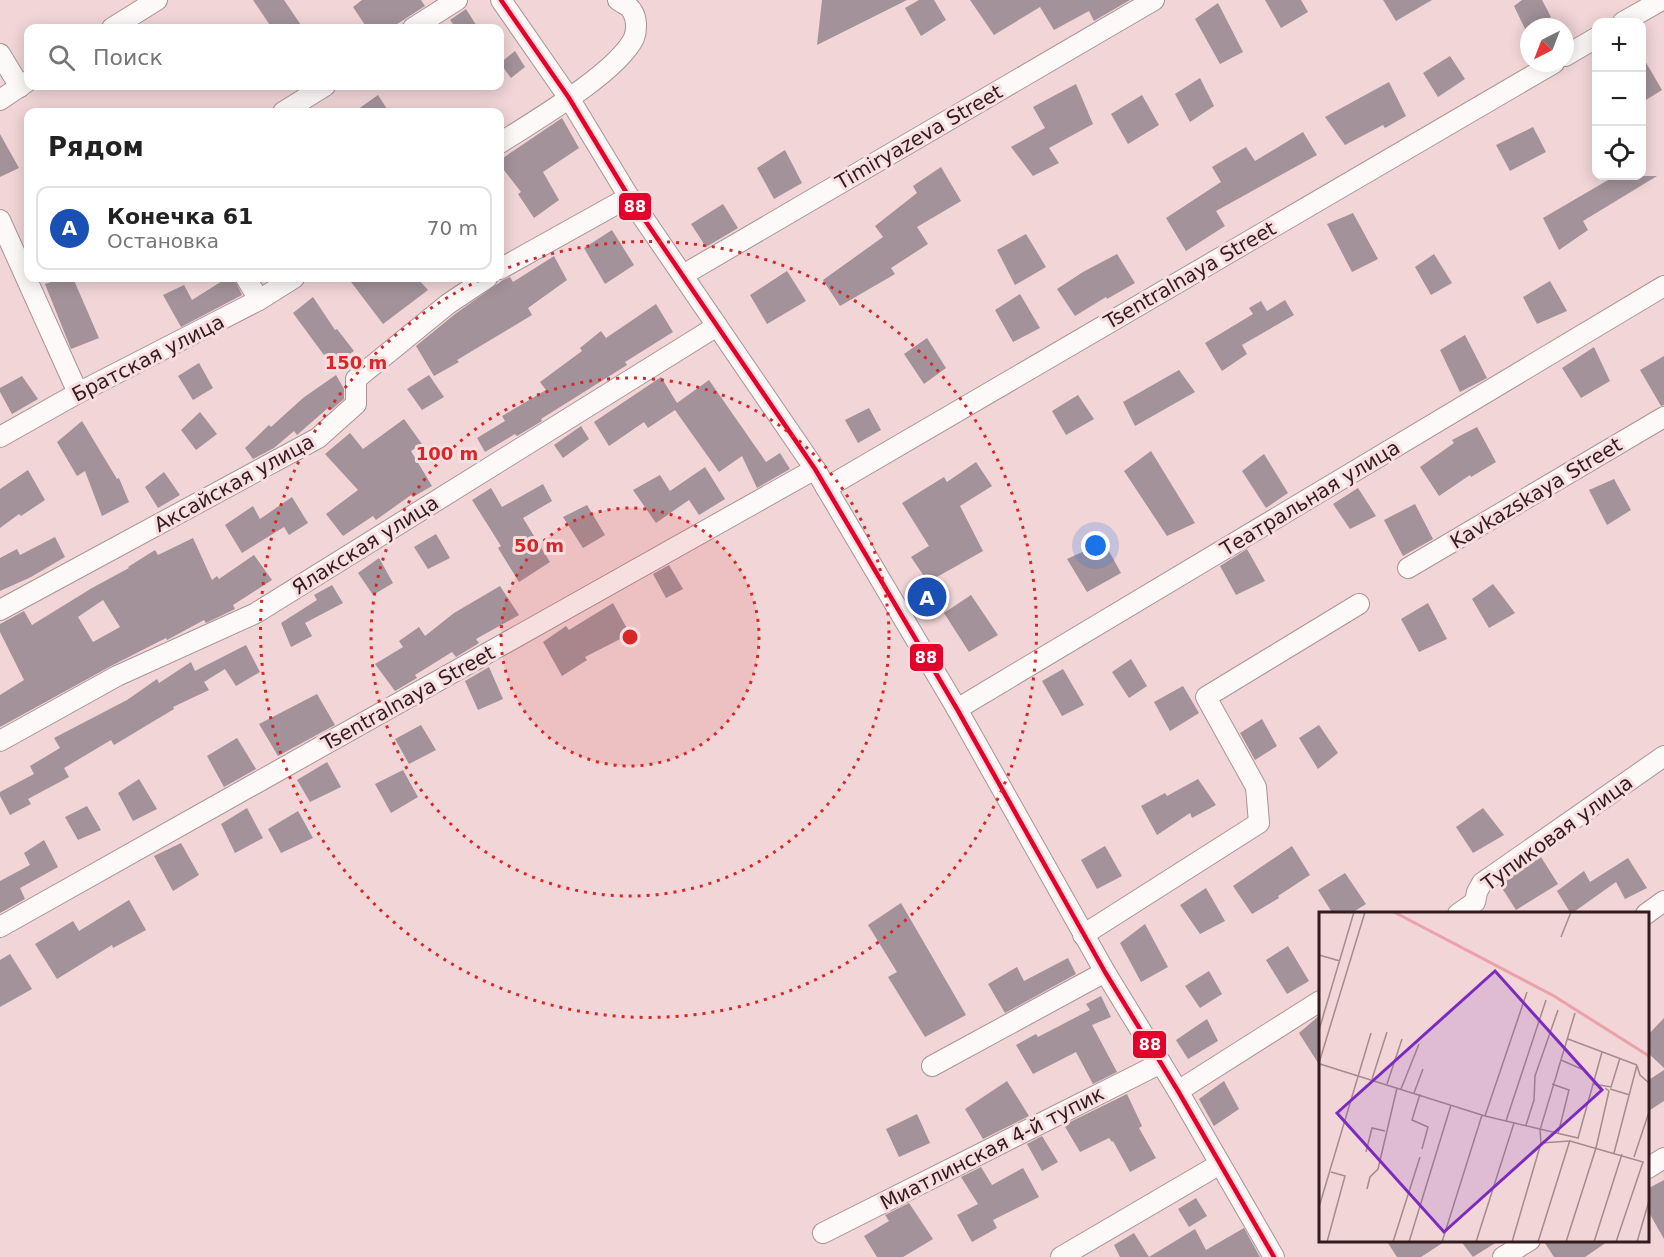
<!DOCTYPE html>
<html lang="ru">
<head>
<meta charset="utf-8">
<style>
	:root { --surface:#fff; --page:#f6f6f6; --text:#222; --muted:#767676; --line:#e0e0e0; --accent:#7c3aed }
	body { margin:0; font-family:"DejaVu Sans",sans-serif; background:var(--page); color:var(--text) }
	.controls { position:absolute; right:18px; top:18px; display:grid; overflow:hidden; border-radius:12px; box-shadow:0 3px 15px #0003 }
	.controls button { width:54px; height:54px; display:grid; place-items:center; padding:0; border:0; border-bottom:2px solid var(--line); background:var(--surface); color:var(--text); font:30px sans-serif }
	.compass { position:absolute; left:1520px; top:18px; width:54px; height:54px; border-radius:50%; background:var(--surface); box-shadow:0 3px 15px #0003; rotate:222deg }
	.you { position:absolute; left:1096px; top:546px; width:21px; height:21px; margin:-15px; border:4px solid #fff; border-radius:50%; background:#1a73e8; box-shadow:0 0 0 9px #1a73e833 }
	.badge { display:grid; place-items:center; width:39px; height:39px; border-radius:50%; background:var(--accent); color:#fff; font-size:20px; font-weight:700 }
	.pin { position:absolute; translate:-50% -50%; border:3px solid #fff; box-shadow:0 2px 6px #0006 }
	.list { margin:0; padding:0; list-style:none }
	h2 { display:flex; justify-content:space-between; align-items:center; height:78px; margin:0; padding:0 24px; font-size:26px }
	h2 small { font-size:20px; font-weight:400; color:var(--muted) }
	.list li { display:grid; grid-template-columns:39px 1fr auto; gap:18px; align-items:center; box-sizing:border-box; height:84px; margin:0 12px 12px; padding:0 12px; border:2px solid var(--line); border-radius:12px }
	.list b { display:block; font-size:22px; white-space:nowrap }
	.list p { margin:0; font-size:20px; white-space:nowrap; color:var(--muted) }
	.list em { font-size:20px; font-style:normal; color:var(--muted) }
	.icon { flex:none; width:33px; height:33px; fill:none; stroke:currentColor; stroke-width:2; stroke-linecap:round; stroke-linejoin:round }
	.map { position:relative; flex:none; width:1664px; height:1257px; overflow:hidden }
	.search { position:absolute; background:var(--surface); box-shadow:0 3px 15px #0003; left:24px; top:24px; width:480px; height:66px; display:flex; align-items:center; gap:15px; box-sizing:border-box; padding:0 21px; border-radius:12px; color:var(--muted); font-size:22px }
	.panel { position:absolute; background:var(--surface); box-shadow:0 3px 15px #0003; left:24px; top:108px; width:480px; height:174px; border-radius:12px }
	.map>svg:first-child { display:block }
</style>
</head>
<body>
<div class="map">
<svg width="1664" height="1257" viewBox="0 0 1664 1257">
	<rect width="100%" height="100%" fill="#f1d5d7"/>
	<!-- building -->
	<g fill="#a3929a" fill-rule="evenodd">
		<path d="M253 0H284L303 28H272Z"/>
		<path d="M362 0H421L425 6 391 28H367L353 7Z"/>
		<path d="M822 0H907L817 45Z"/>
		<path d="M919 0H934L946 20 921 36 905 8Z"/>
		<path d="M970 0H1130L1094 21 1089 11 1054 30 1040 7 994 35Z"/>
		<path d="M1265 0H1301L1308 12 1281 28Z"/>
		<path d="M1383 0H1432L1396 21Z"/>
		<path d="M1522 0H1542L1551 17 1536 27H1529L1527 33 1514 6Z"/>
		<path d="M1218 3 1243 52 1220 64 1195 19Z"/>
		<path d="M466 9 478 28H456L450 20Z"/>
		<path d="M515 51 525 67 511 78 500 63Z"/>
		<path d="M1641 54 1662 90 1641 103Z"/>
		<path d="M1450 56 1465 79 1438 97 1423 73Z"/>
		<path d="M1200 78 1214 106 1190 122 1175 94Z"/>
		<path d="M1389 82 1406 116 1385 128 1383 125 1345 145 1325 117Z"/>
		<path d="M1076 84 1093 124 1049 148 1059 163 1033 176 1011 147 1045 128 1033 107Z"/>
		<path d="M378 95 389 112H354Z"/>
		<path d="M1142 95 1159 125 1128 144 1111 114Z"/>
		<path d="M562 118 579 148 543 172 559 200 534 218 518 194 521 192 500 165V160Z"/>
		<path d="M1533 127 1546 152 1510 171 1496 145Z"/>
		<path d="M1303 132 1317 155 1216 211 1225 226 1186 251 1166 218 1221 182 1212 167 1246 147 1255 161Z"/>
		<path d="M0 134 19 168 0 177Z"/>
		<path d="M785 150 802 183 774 199 757 168Z"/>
		<path d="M941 167 961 201 917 227 928 244 891 268 895 274 840 306 823 280 883 237 875 226 917 193 913 186Z"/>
		<path d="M1615 176H1657L1583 221 1588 230 1559 250 1543 218Z"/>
		<path d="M723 204 738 228 706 247 691 224Z"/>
		<path d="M1353 213 1378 259 1352 272 1327 224Z"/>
		<path d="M612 230 634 265 605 284 584 248Z"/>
		<path d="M1026 234 1046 267 1015 285 997 250Z"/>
		<path d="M1117 254 1135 283 1107 299 1106 297 1075 316 1057 289 1083 272Z"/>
		<path d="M1434 254 1452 283 1431 295 1415 267Z"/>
		<path d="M554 256 567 280 528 308 532 315 457 360 459 362 434 376 416 346 455 314 503 280 510 277 513 282Z"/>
		<path d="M787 271 806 301 767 324 750 295Z"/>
		<path d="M63 278H73L99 338 71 349 45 284Z"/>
		<path d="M227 278H234L242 295 181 327 163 295 184 285 192 300Z"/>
		<path d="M348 278H417L428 290 383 324Z"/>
		<path d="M1550 281 1567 311 1537 324 1523 297Z"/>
		<path d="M1020 294 1040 328 1013 342 995 310Z"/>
		<path d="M313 297 335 330 337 329 354 351 332 366 293 313Z"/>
		<path d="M1285 300 1294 315 1242 345 1247 354 1222 371 1205 343 1253 314 1249 308 1261 301 1267 311Z"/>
		<path d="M656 304 673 332 625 362 627 365 541 419 542 421 517 436 515 434 485 452 477 438 505 421 502 416 546 390 540 382 582 351 580 348 601 331 606 338Z"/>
		<path d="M1465 335 1487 378 1460 392 1440 350Z"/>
		<path d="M927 338 946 368 924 384 904 354Z"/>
		<path d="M1594 347 1610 381 1581 398 1562 368Z"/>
		<path d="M1664 356V405L1661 406 1640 370Z"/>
		<path d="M199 363 213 388 193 400 178 376Z"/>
		<path d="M1179 370 1195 392 1135 426 1123 402Z"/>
		<path d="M336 375 344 389V399L331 410 329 407 297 435 294 431 274 448 253 459 245 448 269 425 271 427 303 398Z"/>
		<path d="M429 375 444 397 422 410 407 389Z"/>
		<path d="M22 376 38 399 12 414 0 392V388Z"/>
		<path d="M661 377 677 403 709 380 766 462 780 453 790 469 757 488 742 456 719 472 675 410 648 428 644 422 609 446 594 422Z"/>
		<path d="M1078 395 1094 419 1066 435 1052 411Z"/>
		<path d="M869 408 881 430 858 443 845 420Z"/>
		<path d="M200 412 217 434 196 450 181 430Z"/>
		<path d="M404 419 422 444 411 451 432 486 413 497 411 495 376 520 373 516 343 536 326 514 358 490 325 454 350 433 363 449Z"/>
		<path d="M82 421 117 479 119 478 129 502 102 516 85 471 77 476 57 442Z"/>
		<path d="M581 426 589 439 563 458 554 445Z"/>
		<path d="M1477 427 1496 462 1471 477 1470 475 1439 496 1420 467 1454 443 1452 440Z"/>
		<path d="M1151 451 1195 523 1167 536 1124 471Z"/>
		<path d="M1264 454 1288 493 1266 508 1242 471Z"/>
		<path d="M976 462 992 486 960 506 983 551 928 582 911 557 929 546 902 503 944 477 947 482Z"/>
		<path d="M705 467 725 499 699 515 689 500 656 523 633 490 660 475 670 491Z"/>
		<path d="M28 470 45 500 21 516 19 514 0 528V489Z"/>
		<path d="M164 472 180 495 158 508 145 487Z"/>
		<path d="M1614 479 1631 510 1607 525 1589 490Z"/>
		<path d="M543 484 552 501 523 518 550 562 519 582 498 548 501 546 472 500 491 488 502 507Z"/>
		<path d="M1358 488 1376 516 1350 529 1333 504Z"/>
		<path d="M292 497 308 523 289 535 284 527 242 553 225 525 253 506 260 519Z"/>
		<path d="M1415 504 1433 539 1403 556 1384 520Z"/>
		<path d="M587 505 605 535 583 548 563 517Z"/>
		<path d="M436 534 450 558 428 569 414 547Z"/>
		<path d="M55 537 65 557 31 577 0 591V558L17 549 20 555Z"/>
		<path d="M193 538 212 580 217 576 219 579 254 555 272 580 233 605 235 609 206 623 204 620 167 640 166 638 111 666 0 727V695L24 680 0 632V624L24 611 32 625 92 588 129 568 128 567 155 550 158 555ZM103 600 120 627 93 642 78 617Z"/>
		<path d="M1104 542 1121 573 1087 592 1067 559Z"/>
		<path d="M1247 549 1265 581 1236 595 1220 566Z"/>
		<path d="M379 558 393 583 373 595 358 573Z"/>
		<path d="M669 565 683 589 666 598 653 574Z"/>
		<path d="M1493 584 1515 613 1489 628 1472 599Z"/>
		<path d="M332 585 343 603 305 623 312 636 291 647 281 623 317 600 314 595Z"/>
		<path d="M500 586 519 615 476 639 479 643 471 648 456 657 452 652 415 675 417 678 395 691 375 664 403 647 399 641 419 627 425 636 454 613Z"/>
		<path d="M971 595 998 635 969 652 944 613Z"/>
		<path d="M613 603 630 634 585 657 587 660 562 676 543 642 566 626 569 630Z"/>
		<path d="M1428 603 1447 639 1419 652 1401 619Z"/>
		<path d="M246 645 260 672 236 686 225 669 204 682 209 690 173 707 174 709 114 745 111 740 64 768 69 777 28 799 31 804 10 815 0 796V792L34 774 30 766 60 748 54 738 127 700 157 679 159 683 191 662 195 671Z"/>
		<path d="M1131 659 1147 686 1129 698 1112 672Z"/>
		<path d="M489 667 503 699 478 710 465 681Z"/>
		<path d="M1063 669 1084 705 1062 716 1042 681Z"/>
		<path d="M1183 686 1199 713 1170 731 1154 702Z"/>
		<path d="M317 694 335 725 278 756 259 724Z"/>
		<path d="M1262 719 1277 746 1255 760 1240 733Z"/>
		<path d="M421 725 436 750 409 764 395 739Z"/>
		<path d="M1319 725 1338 753 1318 769 1299 738Z"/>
		<path d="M237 738 256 769 224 787 207 756Z"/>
		<path d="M327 762 341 787 310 802 297 780Z"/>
		<path d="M403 770 418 797 391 813 375 784Z"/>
		<path d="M139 779 157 809 133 821 118 793Z"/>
		<path d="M1198 779 1216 805 1192 818 1190 813 1157 835 1141 806 1165 793 1167 796Z"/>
		<path d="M87 806 101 830 78 840 65 817Z"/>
		<path d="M247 808 263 838 235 853 221 824Z"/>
		<path d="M1483 808 1504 835 1473 853 1456 827Z"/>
		<path d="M298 811 313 838 281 853 268 829Z"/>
		<path d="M44 840 58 867 20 888 25 899 0 913V881L30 865 24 853Z"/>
		<path d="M181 843 199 875 173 891 154 856Z"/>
		<path d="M1105 846 1122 876 1097 889 1081 860Z"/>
		<path d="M1292 846 1310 875 1278 896 1279 898 1252 914 1233 886Z"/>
		<path d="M1541 857 1558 884 1516 910 1500 885Z"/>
		<path d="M1628 858 1647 888 1625 899 1616 882 1571 914 1557 891 1584 871 1590 882Z"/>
		<path d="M1345 873 1366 904 1350 914H1333L1318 890Z"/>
		<path d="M1206 888 1225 921 1200 934 1180 905Z"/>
		<path d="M129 900 146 930 113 948 112 945 57 979 35 944 73 921 79 931Z"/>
		<path d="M901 903 966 1015 925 1037 888 977 897 972 868 925Z"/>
		<path d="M1145 924 1168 967 1141 982 1120 943Z"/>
		<path d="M1288 946 1309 981 1287 994 1266 960Z"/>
		<path d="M10 954 32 989 0 1007V960Z"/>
		<path d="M1068 958 1076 974 1005 1013 988 984 1017 967 1024 981Z"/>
		<path d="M1209 971 1222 994 1200 1008 1185 986Z"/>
		<path d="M1101 996 1111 1017 1092 1025 1117 1072 1093 1084 1076 1052 1033 1074 1016 1045 1036 1034 1038 1037 1090 1010 1086 1004Z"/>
		<path d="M1320 1015V1066L1299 1033Z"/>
		<path d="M1664 1018V1068L1647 1052V1036Z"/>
		<path d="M1207 1019 1218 1041 1188 1059 1176 1040Z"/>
		<path d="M1664 1070V1101L1647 1112V1081Z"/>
		<path d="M1007 1081 1029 1116 983 1139 965 1109Z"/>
		<path d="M1224 1081 1239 1109 1214 1126 1199 1099Z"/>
		<path d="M1127 1094 1142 1126 1139 1128 1156 1158 1130 1172 1113 1141 1112 1142 1109 1138 1080 1152 1064 1125Z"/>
		<path d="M917 1114 930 1143 899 1157 886 1129Z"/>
		<path d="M1042 1136 1058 1162 1042 1171 1027 1144Z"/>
		<path d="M981 1167 992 1185 1023 1168 1039 1197 993 1220 997 1228 972 1242 957 1215 978 1204 961 1177Z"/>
		<path d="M1664 1180V1239L1647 1209V1189Z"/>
		<path d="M1196 1198 1207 1216 1189 1227 1178 1209Z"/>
		<path d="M909 1203 933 1239 903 1257H877L864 1236 889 1221 885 1215Z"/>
		<path d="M1244 1228 1260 1257H1120L1114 1245 1134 1233 1149 1257 1195 1229 1206 1250Z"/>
		<path d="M1386 1240H1447L1421 1257H1397Z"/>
		<path d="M1460 1240H1500L1473 1257Z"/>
		<path d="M1543 1240H1610L1585 1257H1554Z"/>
	</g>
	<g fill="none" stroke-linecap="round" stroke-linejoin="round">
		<defs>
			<g id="street">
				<path d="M501 0 569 98 629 197 815 469 957 709 1105 972 1178 1091 1274 1257"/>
				<path d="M1623 22 1662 0"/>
				<path d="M112 28 157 0"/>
				<path d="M413 28 457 0"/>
				<path d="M0 54 20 87"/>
				<path d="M1565 56 1596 38"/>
				<path d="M0 100 28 81"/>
				<path d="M283 112 325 86"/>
				<path d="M500 143C533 122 618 72 634 38 637 30 637 18 632 11 630 6 622 3 618 0"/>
				<path d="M0 220 78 393"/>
				<path d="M500 269 629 197"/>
				<path d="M683 275 1154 0"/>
				<path d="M246 278 259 300"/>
				<path d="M0 437 78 393 259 300 294 278"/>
				<path d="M826 488 1554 63"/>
				<path d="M1408 568 1664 417"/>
				<path d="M0 610 318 438 356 404V379L448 304 487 278"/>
				<path d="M957 709 1664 286"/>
				<path d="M0 741 117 676 256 613 717 326"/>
				<path d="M1458 914 1475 902 1477 892 1482 883 1664 756"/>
				<path d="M1646 914 1664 901"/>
				<path d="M0 927 815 469"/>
				<path d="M1083 935 1259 823 1256 787 1206 697 1359 604"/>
				<path d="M932 1066 1105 972"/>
				<path d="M1178 1091 1320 1001"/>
				<path d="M1648 1168 1664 1158"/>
				<path d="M823 1233 1161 1063"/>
				<path d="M1061 1257 1220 1164"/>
				<path d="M1503 1257 1530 1240"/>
			</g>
		</defs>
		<!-- street casing -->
		<use href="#street" stroke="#aa9395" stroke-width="22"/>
		<!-- street -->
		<use href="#street" stroke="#fdf9f9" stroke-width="20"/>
		<defs>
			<path id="bus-1" d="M501 0 569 98 629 197 815 469 957 709 1105 972 1178 1091 1274 1257"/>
		</defs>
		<!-- bus-1 casing -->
		<use href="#bus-1" stroke="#f8dee0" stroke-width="9"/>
		<!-- bus-1 -->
		<use href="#bus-1" stroke="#e4002b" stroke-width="4.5"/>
	</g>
	<!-- distance rings -->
	<circle cx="630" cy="637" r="129" fill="#d62828" fill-opacity=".12"/>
	<g fill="none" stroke="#d62828" stroke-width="3" stroke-dasharray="3 6">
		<circle cx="630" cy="637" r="129"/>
		<circle cx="630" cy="637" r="259"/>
		<path d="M500 271A388 388 0 1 1 482 279"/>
	</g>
	<g text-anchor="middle" stroke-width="6" stroke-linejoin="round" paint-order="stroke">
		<!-- street labels -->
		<g font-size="20" fill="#331b1e" stroke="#f8dee0">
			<text transform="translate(919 137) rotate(-30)" y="7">Timiryazeva Street</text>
			<text transform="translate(1190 275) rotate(-30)" y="7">Tsentralnaya Street</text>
			<text transform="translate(148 358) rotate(-27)" y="7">Братская улица</text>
			<text transform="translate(234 483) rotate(-29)" y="7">Аксайская улица</text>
			<text transform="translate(1536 493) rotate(-31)" y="7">Kavkazskaya Street</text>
			<text transform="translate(1310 498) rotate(-31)" y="7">Театральная улица</text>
			<text transform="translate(365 545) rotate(-32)" y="7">Ялакская улица</text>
			<text transform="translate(408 698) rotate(-29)" y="7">Tsentralnaya Street</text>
			<text transform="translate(1557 833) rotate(-36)" y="7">Тупиковая улица</text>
			<text transform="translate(992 1148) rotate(-27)" y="7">Миатлинская 4-й тупик</text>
		</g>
	</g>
	<!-- overview -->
	<g transform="translate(1319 912)">
		<rect width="330" height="330" fill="#f1d5d7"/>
		<path fill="none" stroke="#eba1aa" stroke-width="3" d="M75 0 235 84 330 144"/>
		<path fill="none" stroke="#a58b8d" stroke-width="1.5" d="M242 25 252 0M0 43 21 49M0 118 35 0M249 127 318 153M242 148 267 159M0 151 46 0M1 152 166 204 259 226 283 140M318 154 321 163 330 171M53 167 68 120M68 172 83 127M233 172 250 178 239 222M274 172 292 175 301 146M82 177 100 132M291 177 311 183M95 181 104 157M101 182 93 208 109 215 103 237M166 204 208 80M187 209 227 88M207 213 215 188 216 164 239 98M222 231 251 229 324 250 297 330M222 231 221 218 256 101M47 240 53 216 66 219M295 241 318 153M315 245 330 200M48 277 51 265 59 257 78 176M0 295 52 121M8 330 26 264 12 260M74 330 101 245M90 330 132 193M123 330 163 203M157 330 195 211M193 330 222 231M219 330 251 228M247 330 277 236 290 179 286 176M275 330 303 242M318 330 330 289"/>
		<path fill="#7b2cbf" fill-opacity="0.15" stroke="#7b2cbf" stroke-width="3" d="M176 59 283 178 125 320 18 201Z"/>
		<rect width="330" height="330" fill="none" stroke="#331b1e" stroke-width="3"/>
	</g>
	<circle cx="630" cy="637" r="9" fill="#d62828" stroke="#f8dee0" stroke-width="3"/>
	<g font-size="18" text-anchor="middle" font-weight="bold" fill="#d62828" stroke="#f8dee0" stroke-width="6" stroke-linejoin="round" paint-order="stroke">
		<text x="356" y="369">150 m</text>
		<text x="447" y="460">100 m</text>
		<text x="539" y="552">50 m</text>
	</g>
	<g stroke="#f8dee0" stroke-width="2">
		<rect x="618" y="192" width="34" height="29" rx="6" fill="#e4002b"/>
		<rect x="909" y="643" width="35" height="29" rx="6" fill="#e4002b"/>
		<rect x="1132" y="1030" width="35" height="29" rx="6" fill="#e4002b"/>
	</g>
	<g font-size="16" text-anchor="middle" font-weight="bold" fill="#fff">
		<text x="635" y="212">88</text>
		<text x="926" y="663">88</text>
		<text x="1150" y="1050">88</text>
	</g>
</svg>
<div class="controls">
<button>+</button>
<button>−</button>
<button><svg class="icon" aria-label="locate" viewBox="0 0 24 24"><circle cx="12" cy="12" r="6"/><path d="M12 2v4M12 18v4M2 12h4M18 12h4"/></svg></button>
</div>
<svg class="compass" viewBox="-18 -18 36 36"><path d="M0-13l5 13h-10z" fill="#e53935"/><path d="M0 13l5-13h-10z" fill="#767676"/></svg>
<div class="you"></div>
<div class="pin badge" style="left:927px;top:597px;background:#1a4fb4">A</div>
<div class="search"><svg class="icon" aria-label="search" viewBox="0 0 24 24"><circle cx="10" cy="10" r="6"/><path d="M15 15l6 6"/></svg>Поиск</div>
<section class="panel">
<h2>Рядом<small></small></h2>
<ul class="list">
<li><span class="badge" style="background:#1a4fb4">A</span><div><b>Конечка 61</b><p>Остановка</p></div><em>70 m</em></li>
</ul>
</section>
</div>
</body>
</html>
